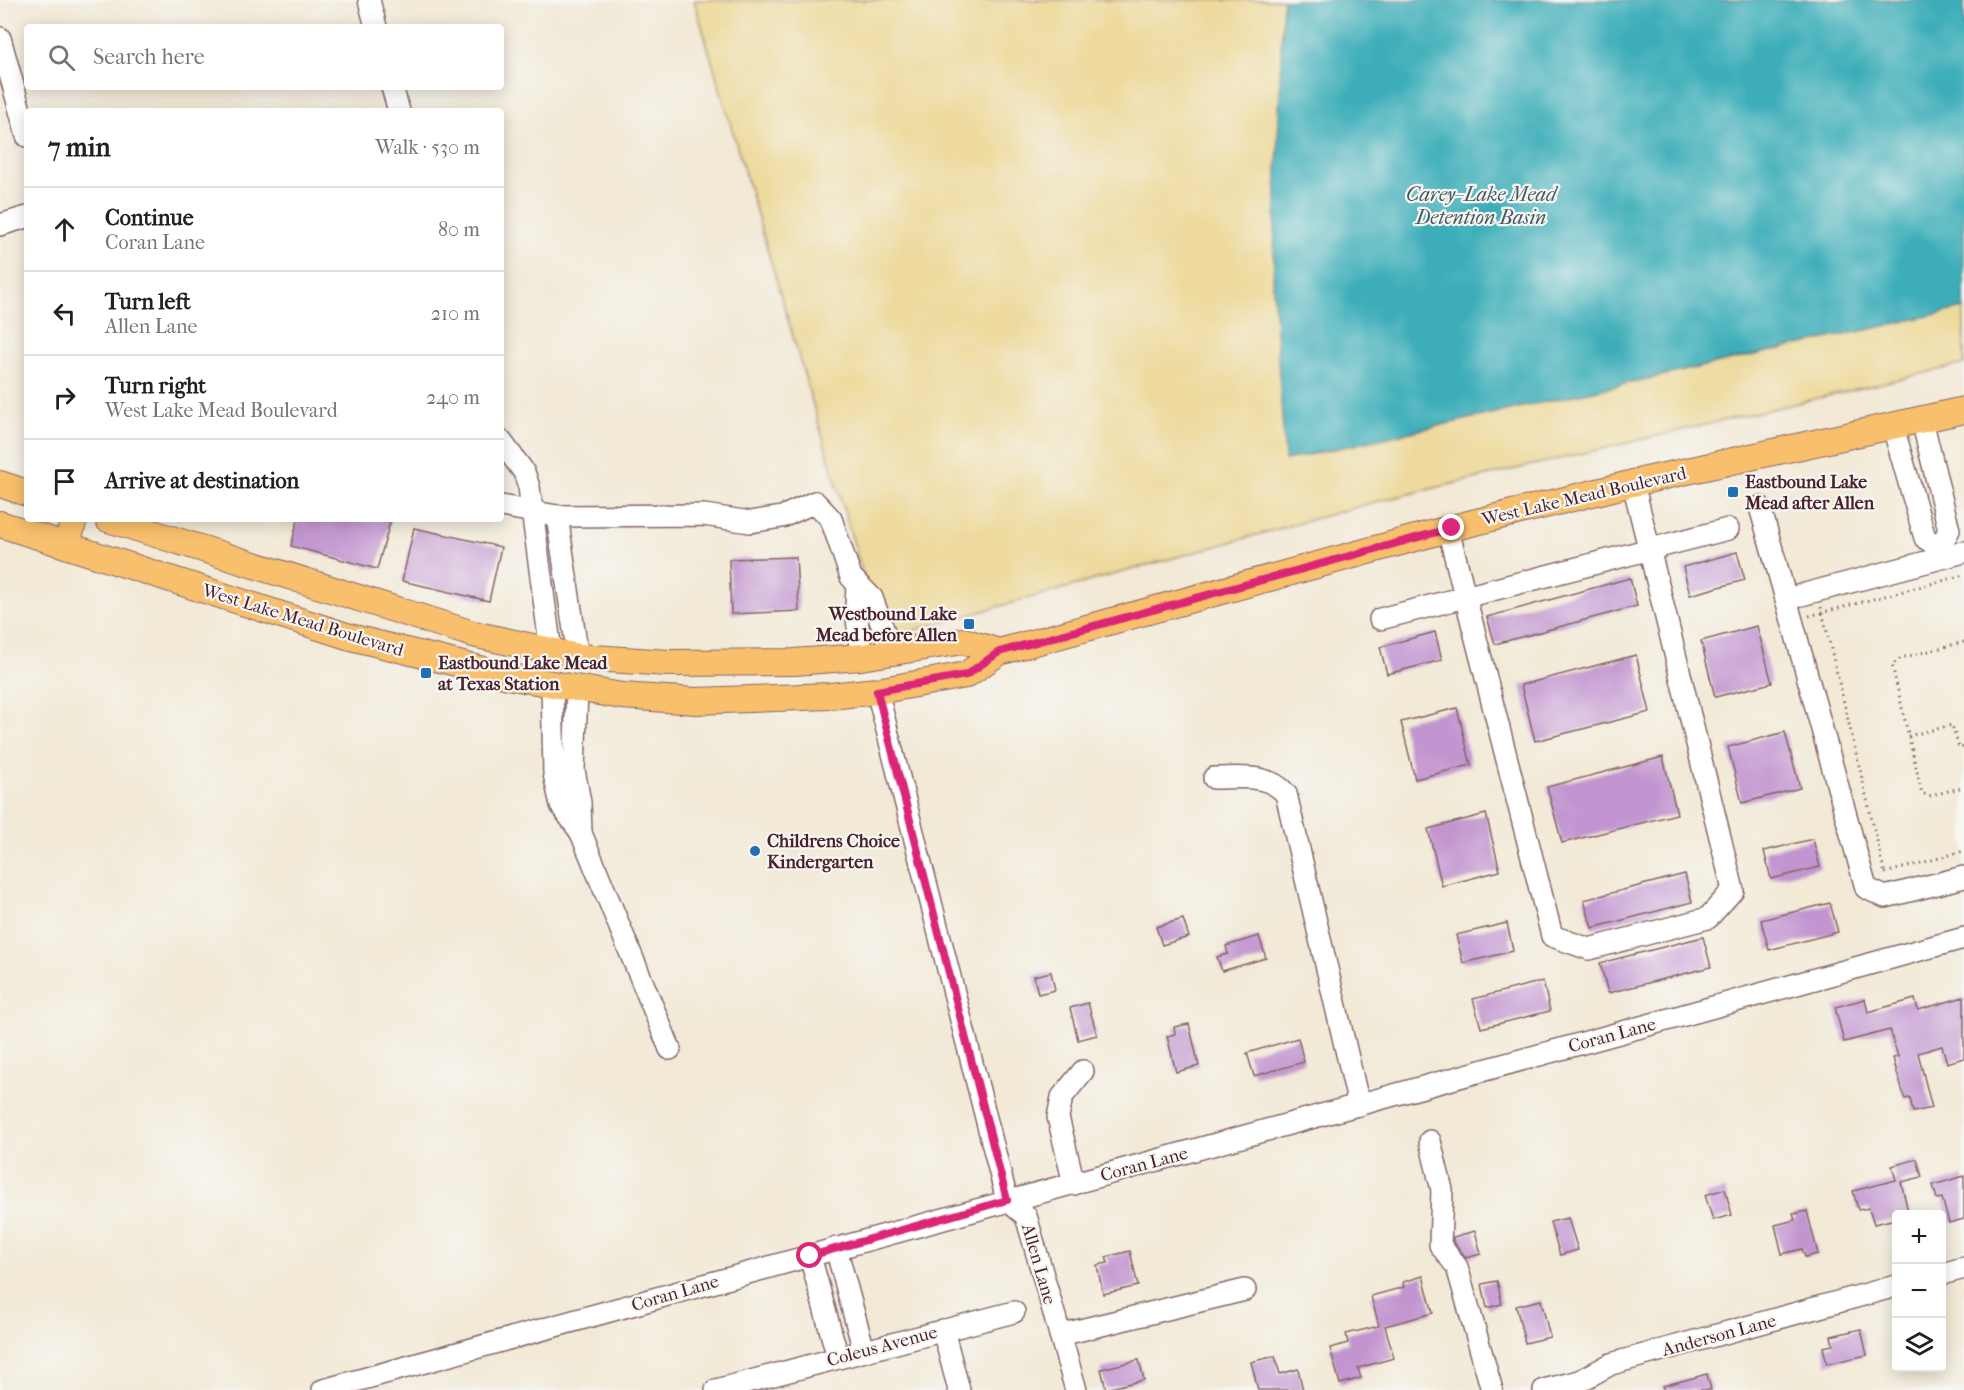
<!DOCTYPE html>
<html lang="en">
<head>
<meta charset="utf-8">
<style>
	:root { --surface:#fff; --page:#f6f6f6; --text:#202124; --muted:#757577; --line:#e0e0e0 }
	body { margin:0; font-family:"IM FELL French Canon",serif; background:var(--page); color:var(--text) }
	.controls { position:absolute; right:18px; bottom:18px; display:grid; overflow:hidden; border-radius:6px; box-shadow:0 3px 15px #0003 }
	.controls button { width:54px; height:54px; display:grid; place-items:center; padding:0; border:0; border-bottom:2px solid var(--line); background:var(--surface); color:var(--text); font:30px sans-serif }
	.stop { position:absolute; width:18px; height:18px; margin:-14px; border:4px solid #db2777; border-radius:50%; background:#fff }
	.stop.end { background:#db2777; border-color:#fff; box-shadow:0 2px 6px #0008 }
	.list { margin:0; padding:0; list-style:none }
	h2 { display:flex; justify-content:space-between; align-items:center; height:78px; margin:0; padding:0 24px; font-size:26px }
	h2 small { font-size:20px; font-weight:400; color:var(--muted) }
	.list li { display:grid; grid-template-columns:39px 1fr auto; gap:18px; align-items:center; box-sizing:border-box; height:84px; padding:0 24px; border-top:2px solid var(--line) }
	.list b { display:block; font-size:22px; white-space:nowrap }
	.list p { margin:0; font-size:20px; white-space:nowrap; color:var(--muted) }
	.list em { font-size:20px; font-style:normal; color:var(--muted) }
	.icon { flex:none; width:33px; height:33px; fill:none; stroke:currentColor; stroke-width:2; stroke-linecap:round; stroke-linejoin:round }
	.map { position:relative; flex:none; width:1964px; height:1390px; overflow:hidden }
	.search { position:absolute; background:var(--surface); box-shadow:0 3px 15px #0003; left:24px; top:24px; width:480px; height:66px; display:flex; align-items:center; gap:15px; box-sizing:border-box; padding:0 21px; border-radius:6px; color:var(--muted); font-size:22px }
	.panel { position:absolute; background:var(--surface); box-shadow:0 3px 15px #0003; left:24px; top:108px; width:480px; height:414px; border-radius:6px }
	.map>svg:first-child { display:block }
</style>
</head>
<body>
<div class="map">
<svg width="1964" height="1390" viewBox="0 0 1964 1390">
	<rect width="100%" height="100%" fill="#f6f6f2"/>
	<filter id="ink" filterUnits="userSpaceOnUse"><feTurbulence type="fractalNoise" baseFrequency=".0167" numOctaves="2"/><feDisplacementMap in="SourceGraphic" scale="12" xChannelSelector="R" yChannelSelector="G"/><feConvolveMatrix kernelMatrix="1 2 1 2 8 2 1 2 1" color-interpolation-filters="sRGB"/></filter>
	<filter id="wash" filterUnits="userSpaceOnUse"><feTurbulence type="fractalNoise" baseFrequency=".008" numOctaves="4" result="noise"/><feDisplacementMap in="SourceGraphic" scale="24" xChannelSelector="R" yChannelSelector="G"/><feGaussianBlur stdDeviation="1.35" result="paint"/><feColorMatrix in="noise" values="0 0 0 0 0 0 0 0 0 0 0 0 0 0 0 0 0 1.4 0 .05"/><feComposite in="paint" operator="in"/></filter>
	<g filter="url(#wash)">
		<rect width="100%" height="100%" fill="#f2e9d6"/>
		<!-- sand -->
		<path fill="#eeda9e" stroke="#9c7c64" stroke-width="1.5" d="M694 0H1283L1273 287 1286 460 1964 308V364L1375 502 882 639Z"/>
		<!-- water -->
		<path fill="#3eaeb9" stroke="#446672" stroke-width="1.5" d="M1283 0H1964V308L1285 460 1273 287Z"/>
		<g id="blocks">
			<!-- building -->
			<g fill="#c295d0">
				<path d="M298 519H391L377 569 291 546Z"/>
				<path d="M414 528 501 547 489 601 402 581Z"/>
				<path d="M1737 552 1745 580 1690 595 1683 567Z"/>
				<path d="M796 557 799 611 731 614 729 559Z"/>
				<path d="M1630 578 1637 606 1495 644 1487 617Z"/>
				<path d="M1757 626 1772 683 1715 697 1701 641Z"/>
				<path d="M1435 632 1442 660 1387 674 1380 647Z"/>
				<path d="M1636 655 1650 712 1535 741 1521 685Z"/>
				<path d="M1457 708 1471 765 1415 779 1401 722Z"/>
				<path d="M1785 732 1800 788 1742 803 1728 747Z"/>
				<path d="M1663 757 1677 814 1562 843 1547 787Z"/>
				<path d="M1486 814 1500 871 1442 886 1428 829Z"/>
				<path d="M1813 839 1820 867 1771 879 1764 851Z"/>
				<path d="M1685 874 1692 902 1592 928 1584 900Z"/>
				<path d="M1830 903 1838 932 1769 950 1761 920Z"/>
				<path d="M1183 919 1189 937 1162 945 1156 927Z"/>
				<path d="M1507 923 1513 951 1463 963 1456 935Z"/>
				<path d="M1259 936 1266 958 1222 971 1217 957 1228 954 1226 946Z"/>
				<path d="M1703 937 1711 967 1608 993 1600 963Z"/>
				<path d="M1051 972 1055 990 1038 994 1034 976Z"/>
				<path d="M1543 981 1550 1011 1481 1028 1473 999Z"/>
				<path d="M1964 997V1058L1947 1063 1942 1046 1918 1053 1932 1108 1913 1112 1910 1098 1905 1099 1897 1073 1893 1058 1898 1057 1890 1030 1844 1042 1835 1007 1865 999 1868 1012 1915 999 1918 1010Z"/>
				<path d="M1088 1003 1097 1035 1078 1040 1070 1008Z"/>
				<path d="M1189 1024 1199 1066 1176 1072 1167 1036 1175 1034 1174 1027Z"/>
				<path d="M1298 1038 1304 1062 1254 1076 1247 1053Z"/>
				<path d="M1917 1159 1922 1177 1901 1182 1909 1215H1896V1219L1874 1224 1869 1208 1858 1210 1853 1191 1896 1180 1892 1166Z"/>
				<path d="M1964 1176V1219L1949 1223 1942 1198 1937 1199 1933 1185Z"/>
				<path d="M1725 1189 1732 1215 1713 1220 1705 1195Z"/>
				<path d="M1807 1211 1818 1254 1805 1257 1802 1249 1782 1254 1775 1225 1795 1220 1793 1214Z"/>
				<path d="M1568 1218 1578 1250 1560 1255 1550 1222Z"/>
				<path d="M1475 1231 1481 1254 1466 1258 1453 1241V1237Z"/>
				<path d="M1130 1251 1138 1286 1103 1294 1097 1265 1108 1263 1106 1257Z"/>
				<path d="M1423 1276 1433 1313 1385 1326 1394 1358 1358 1368 1361 1378 1340 1384 1330 1348 1348 1343 1346 1334 1379 1326 1371 1296 1404 1287 1403 1282Z"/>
				<path d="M1497 1281 1502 1304 1487 1308 1482 1284Z"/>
				<path d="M1541 1300 1550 1337 1525 1343 1516 1306Z"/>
				<path d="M1861 1329 1867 1355 1827 1364 1823 1347 1833 1345 1831 1336Z"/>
				<path d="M1275 1356 1280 1374 1298 1369 1303 1390H1258L1251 1362Z"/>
				<path d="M1139 1360 1144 1380 1106 1389 1101 1369Z"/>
				<path d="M1707 1374 1711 1390H1664L1663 1386Z"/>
			</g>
		</g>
	</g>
	<g filter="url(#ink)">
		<use href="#blocks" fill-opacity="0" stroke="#856667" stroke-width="1.5"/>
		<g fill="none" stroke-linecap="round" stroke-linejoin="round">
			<defs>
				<g id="minor">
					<path d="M369 0 376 27"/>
					<path d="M0 38 27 136"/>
					<path d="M392 87 399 111"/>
					<path d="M0 225 27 217"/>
					<path d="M1893 427 1925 538 1940 548 1949 530 1922 420"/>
					<path d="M501 441 524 472 529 487 551 652"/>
					<path d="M501 506 557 516 704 515 750 522 782 517 815 502 831 519 851 577 872 598 892 653"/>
					<path d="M1760 507 1786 599"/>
					<path d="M557 516 578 657"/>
					<path d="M1448 529 1552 936 1589 949 1708 918 1733 890 1633 483"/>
					<path d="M1964 552 1786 599 1866 888 1885 897 1964 877"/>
					<path d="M857 585 856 608 861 657"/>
					<path d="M1380 619 1728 529"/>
					<path d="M552 685 554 774 561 805 581 833 670 1049"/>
					<path d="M577 690 574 770 580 802 581 833"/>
					<path d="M877 691 1007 1200 1026 1216 1076 1390"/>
					<path d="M1214 778C1240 778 1268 773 1286 794L1359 1105"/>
					<path d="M1430 1141 1442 1190 1440 1245 1457 1267 1492 1390"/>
					<path d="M1074 1184 1058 1117 1062 1097 1083 1071"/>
					<path d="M836 1248 864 1351"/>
					<path d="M810 1256 838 1358"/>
					<path d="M1942 1274 1964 1268"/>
					<path d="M943 1330 959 1390"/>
					<path d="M1060 1335 1245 1290"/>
					<path d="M323 1390 1964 938"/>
					<path d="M716 1390 1014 1312"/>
					<path d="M1544 1390 1580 1381 1611 1364 1896 1286"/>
				</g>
				<g id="major">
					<path d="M0 484 27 493"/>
					<path d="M108 519 473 634 578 657 669 663 794 662 861 657 963 641 999 652"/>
					<path d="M0 524 350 637 512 677 622 696 696 701 830 696 877 691 966 675 999 652 1452 528 1633 483 1964 410"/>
					<path d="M67 545 74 519"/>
				</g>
			</defs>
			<!-- minor casing -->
			<use href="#minor" stroke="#856667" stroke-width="24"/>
			<!-- major casing -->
			<use href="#major" stroke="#856667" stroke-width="28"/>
			<!-- path -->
			<g stroke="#856667" stroke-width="3" stroke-dasharray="1.5 4.5" stroke-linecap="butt">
				<path d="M1821 607 1885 874"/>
				<path d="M1809 616 1964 575"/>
				<path d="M1964 642 1901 658 1892 665 1922 793 1929 796 1964 787"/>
				<path d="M1908 736 1952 725 1959 748 1964 747"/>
				<path d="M1885 873 1964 851"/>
			</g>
			<!-- minor -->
			<use href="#minor" stroke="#fff" stroke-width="21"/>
			<!-- major -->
			<use href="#major" stroke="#f8bf6c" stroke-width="26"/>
		</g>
	</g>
	<g fill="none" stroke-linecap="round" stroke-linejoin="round" filter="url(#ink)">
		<!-- route -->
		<path stroke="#db2777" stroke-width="8" d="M810 1256 1007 1200 877 691 966 675 999 652 1452 528"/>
	</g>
	<!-- markers -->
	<g fill="#1f6fb2" stroke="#f6f6f2" stroke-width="2">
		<rect x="1727" y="486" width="12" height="12" rx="3"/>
		<rect x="963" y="618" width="12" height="12" rx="3"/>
		<rect x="420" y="667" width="12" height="12" rx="3"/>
		<circle cx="755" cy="851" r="6"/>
	</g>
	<g text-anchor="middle" stroke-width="4.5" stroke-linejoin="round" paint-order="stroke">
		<!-- poi labels -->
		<g font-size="18" font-weight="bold" fill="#4a1f2b" stroke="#f6f6f2" text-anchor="start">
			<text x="1745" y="488">Eastbound Lake<tspan x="1745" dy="21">Mead after Allen</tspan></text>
			<text x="957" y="620" text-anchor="end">Westbound Lake<tspan x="957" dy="21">Mead before Allen</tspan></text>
			<text x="438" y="669">Eastbound Lake Mead<tspan x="438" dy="21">at Texas Station</tspan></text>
			<text x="767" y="847">Childrens Choice<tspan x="767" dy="21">Kindergarten</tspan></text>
		</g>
		<!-- street labels -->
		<g font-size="18" fill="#4a1f2b" stroke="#f6f6f2">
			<text transform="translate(1584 496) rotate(-13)" y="6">West Lake Mead Boulevard</text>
			<text transform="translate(303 620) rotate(17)" y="6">West Lake Mead Boulevard</text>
			<text transform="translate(1612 1035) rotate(-15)" y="6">Coran Lane</text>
			<text transform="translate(1144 1164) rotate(-15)" y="6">Coran Lane</text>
			<text transform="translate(1039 1264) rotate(74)" y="6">Allen Lane</text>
			<text transform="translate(675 1293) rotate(-16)" y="6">Coran Lane</text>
			<text transform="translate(1719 1335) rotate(-15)" y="6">Anderson Lane</text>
			<text transform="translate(882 1346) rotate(-15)" y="6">Coleus Avenue</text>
		</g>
		<!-- water labels -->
		<g font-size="20" font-style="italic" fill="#455864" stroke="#f6f6f2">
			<text x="1481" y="201">Carey–Lake Mead<tspan x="1481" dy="23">Detention Basin</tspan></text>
		</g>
	</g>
</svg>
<div class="controls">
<button>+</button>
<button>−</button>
<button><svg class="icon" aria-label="layers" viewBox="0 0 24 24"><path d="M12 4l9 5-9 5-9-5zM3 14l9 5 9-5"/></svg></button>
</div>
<div class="stop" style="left:810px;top:1256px"></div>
<div class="stop end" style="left:1452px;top:528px"></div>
<div class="search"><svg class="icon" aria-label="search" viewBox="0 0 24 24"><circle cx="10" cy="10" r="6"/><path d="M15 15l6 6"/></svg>Search here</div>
<section class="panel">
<h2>7 min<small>Walk · 530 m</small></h2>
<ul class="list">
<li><svg class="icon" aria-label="ahead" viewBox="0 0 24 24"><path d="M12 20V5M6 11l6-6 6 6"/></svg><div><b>Continue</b><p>Coran Lane</p></div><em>80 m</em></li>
<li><svg class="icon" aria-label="left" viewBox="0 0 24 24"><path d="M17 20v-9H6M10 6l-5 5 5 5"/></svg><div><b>Turn left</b><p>Allen Lane</p></div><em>210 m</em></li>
<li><svg class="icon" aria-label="right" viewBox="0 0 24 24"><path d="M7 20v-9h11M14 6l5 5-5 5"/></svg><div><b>Turn right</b><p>West Lake Mead Boulevard</p></div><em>240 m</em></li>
<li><svg class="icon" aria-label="arrive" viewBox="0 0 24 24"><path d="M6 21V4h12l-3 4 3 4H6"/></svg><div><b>Arrive at destination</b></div></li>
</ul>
</section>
</div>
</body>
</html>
